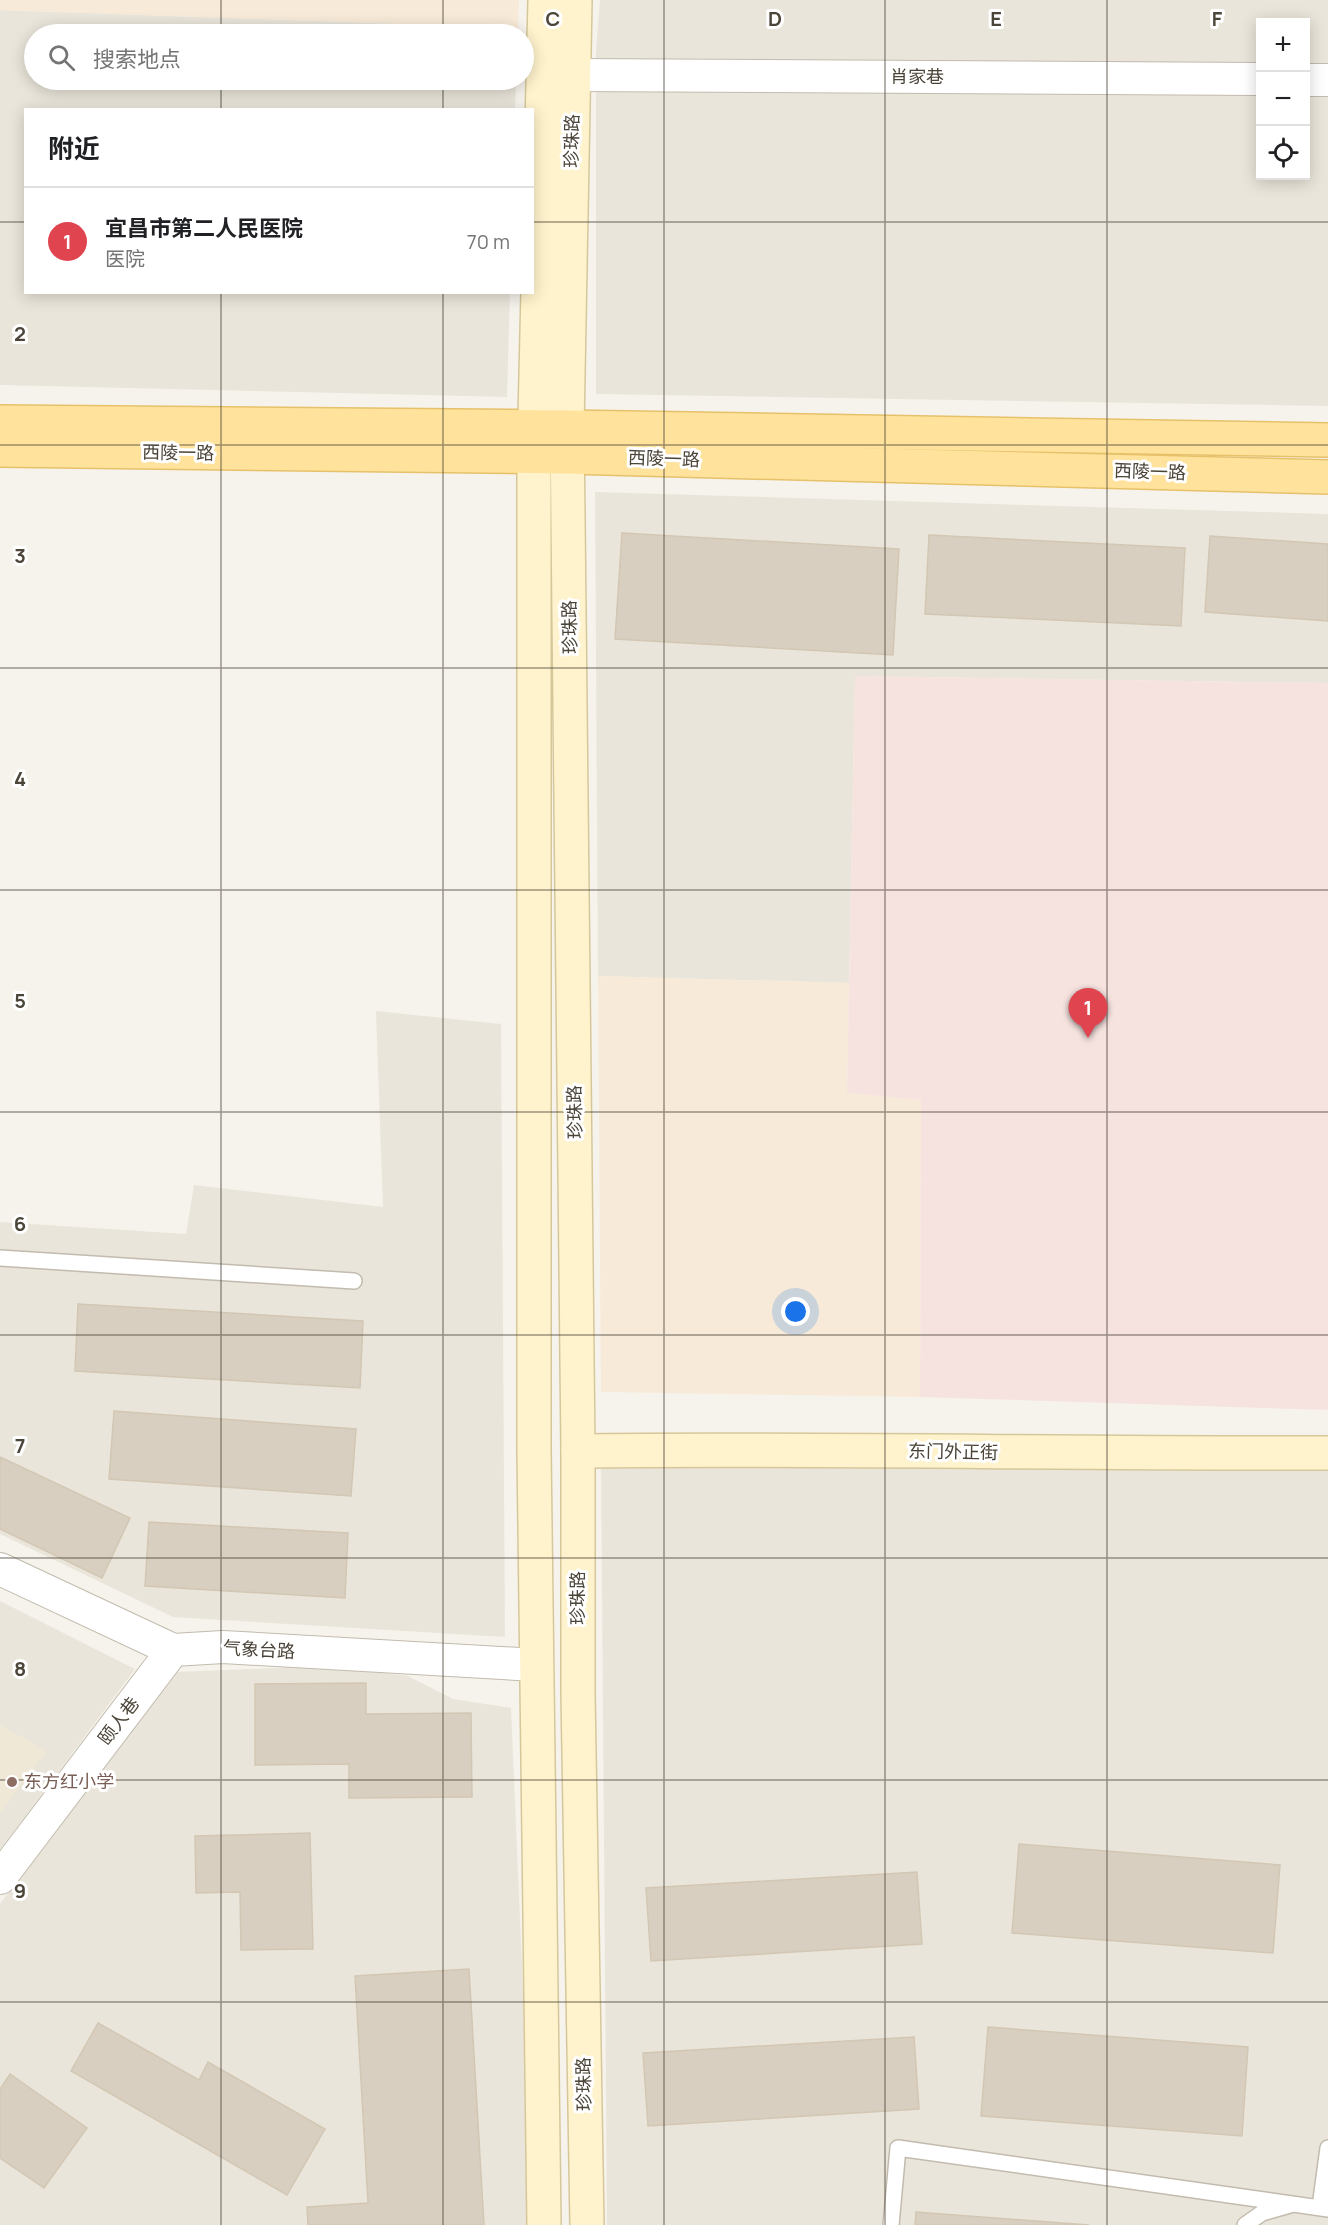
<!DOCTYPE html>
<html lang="zh">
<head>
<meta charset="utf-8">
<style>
	:root { --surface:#fff; --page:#f2f2f2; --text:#202124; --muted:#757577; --line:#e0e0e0; --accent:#111827 }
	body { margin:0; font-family:Manrope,"Noto Sans SC",sans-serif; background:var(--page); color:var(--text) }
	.controls { position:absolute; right:18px; top:18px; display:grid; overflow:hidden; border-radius:0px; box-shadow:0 3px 15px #0003 }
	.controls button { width:54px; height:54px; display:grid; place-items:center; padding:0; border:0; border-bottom:2px solid var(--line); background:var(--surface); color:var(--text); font:30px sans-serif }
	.you { position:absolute; left:796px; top:1312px; width:21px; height:21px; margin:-15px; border:4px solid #fff; border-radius:50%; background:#1a73e8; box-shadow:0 0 0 9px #1a73e833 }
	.badge { display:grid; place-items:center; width:39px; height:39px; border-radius:50%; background:var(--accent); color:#fff; font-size:20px; font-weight:700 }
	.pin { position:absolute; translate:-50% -50px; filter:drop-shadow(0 2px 3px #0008) }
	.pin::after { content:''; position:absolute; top:32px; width:21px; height:18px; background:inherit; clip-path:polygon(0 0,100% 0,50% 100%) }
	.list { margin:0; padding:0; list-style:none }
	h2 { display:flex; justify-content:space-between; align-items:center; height:78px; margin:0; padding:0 24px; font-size:26px }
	h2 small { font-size:20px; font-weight:400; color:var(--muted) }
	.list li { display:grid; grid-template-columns:39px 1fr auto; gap:18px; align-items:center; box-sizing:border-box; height:108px; padding:0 24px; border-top:2px solid var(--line) }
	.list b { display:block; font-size:22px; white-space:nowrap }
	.list p { margin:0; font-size:20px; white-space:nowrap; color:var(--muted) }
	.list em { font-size:20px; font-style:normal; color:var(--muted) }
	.icon { flex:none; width:33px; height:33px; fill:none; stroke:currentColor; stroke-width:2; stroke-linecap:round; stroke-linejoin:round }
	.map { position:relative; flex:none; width:1328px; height:2225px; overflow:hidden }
	.search { position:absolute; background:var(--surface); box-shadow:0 3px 15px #0003; left:24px; top:24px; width:510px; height:66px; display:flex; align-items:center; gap:15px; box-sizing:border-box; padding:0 21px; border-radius:33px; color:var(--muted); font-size:22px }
	.panel { position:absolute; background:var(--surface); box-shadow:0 3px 15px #0003; left:24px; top:108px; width:510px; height:186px; border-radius:0px }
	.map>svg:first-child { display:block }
</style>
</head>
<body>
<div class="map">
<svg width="1328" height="2225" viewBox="0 0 1328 2225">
	<rect width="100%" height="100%" fill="#f6f3ec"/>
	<!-- residential -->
	<g fill="#eae5da" fill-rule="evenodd">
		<path d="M600 0H1328V406L596 394V51ZM1260 22H1306V176H1260Z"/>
		<path d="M0 10 518 28 517 34H34V80H516L515 109 26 110V292L510 293 507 397 0 385Z"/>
		<path d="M595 492 1328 514V683L855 676 849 983 598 976Z"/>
		<path d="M376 1011 501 1024 505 1637 173 1617 0 1534V1222L186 1234 194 1185 383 1207Z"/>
		<path d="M601 1461 1328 1470V2225H607Z"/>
		<path d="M0 1601 135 1669 0 1850Z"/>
		<path d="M327 1666 408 1676 453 1699 511 1708 533 2225H0V1904L175 1672Z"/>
	</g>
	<!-- commercial -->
	<g fill="#f7ead8">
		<path d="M0 0H519L518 28 0 10Z"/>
		<path d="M598 976 849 983 847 1093 921 1100 920 1397 601 1392Z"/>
	</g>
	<!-- education -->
	<path fill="#efe8d6" d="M0 1725 47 1751 0 1813Z"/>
	<!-- medical -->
	<path fill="#f6e3e0" d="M855 676 1328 683V1410L920 1397 921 1100 847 1093Z"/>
	<!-- building -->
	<g fill="#d8cfc1" stroke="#d3c7b4" stroke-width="1.5">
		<path d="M622 533 899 549 893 655 615 639Z"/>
		<path d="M929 535 1185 548 1181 626 925 614Z"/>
		<path d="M1210 536 1328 544V621L1205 612Z"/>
		<path d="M78 1304 363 1321 360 1388 75 1371Z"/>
		<path d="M114 1411 356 1429 351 1496 109 1479Z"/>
		<path d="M0 1457 130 1518 102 1578 0 1529Z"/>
		<path d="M149 1522 348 1533 345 1598 145 1586Z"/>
		<path d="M366 1683V1714L471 1713 472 1797 349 1798V1764L255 1765V1684Z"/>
		<path d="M310 1833 313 1949 241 1950 240 1892 196 1893 195 1836Z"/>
		<path d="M1019 1844 1280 1865 1273 1953 1012 1933Z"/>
		<path d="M917 1872 922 1944 651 1961 646 1888Z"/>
		<path d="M469 1969 484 2225H308L307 2207 368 2203 355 1976Z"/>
		<path d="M98 2023 199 2080 208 2062 325 2129 287 2195 71 2071Z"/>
		<path d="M988 2027 1248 2047 1242 2136 981 2116Z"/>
		<path d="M914 2037 919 2109 648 2126 643 2053Z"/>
		<path d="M10 2074 87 2128 44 2188 0 2158V2089Z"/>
		<path d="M916 2212 1089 2225H915Z"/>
	</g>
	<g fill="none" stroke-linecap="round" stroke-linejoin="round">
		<defs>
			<g id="lane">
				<path d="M0 1258 354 1281"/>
				<path d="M1320 2207 1328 2148"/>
				<path d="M891 2225 898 2148 1328 2209"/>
				<path d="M1245 2225 1262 2213 1290 2205"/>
			</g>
			<g id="street">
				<path d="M573 75 1260 79"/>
				<path d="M1306 80H1328"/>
				<path d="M0 1569 173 1650 223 1647 536 1665"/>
				<path d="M0 1878 173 1650"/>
			</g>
			<g id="secondary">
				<path d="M575 0 567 427 578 1451V1693L587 2225"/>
				<path d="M578 1451C828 1448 1078 1454 1328 1453"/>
				<path d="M544 2225 534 1450V458L545 0"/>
			</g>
			<g id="primary">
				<path d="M0 422 567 427 1328 440"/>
				<path d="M0 450 568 457 1328 477"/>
			</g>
		</defs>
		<!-- lane casing -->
		<use href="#lane" stroke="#c2bbae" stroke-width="18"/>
		<!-- street casing -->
		<use href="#street" stroke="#c2bbae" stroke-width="34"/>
		<!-- secondary casing -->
		<use href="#secondary" stroke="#d6c79b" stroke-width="36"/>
		<!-- primary casing -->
		<use href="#primary" stroke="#e6c16a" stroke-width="36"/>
		<!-- lane -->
		<use href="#lane" stroke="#fff" stroke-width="15"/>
		<!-- street -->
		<use href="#street" stroke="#fff" stroke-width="32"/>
		<!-- secondary -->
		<use href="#secondary" stroke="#fff3cd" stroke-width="33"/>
		<!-- primary -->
		<use href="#primary" stroke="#ffe39c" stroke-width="33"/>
	</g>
	<!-- grid -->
	<path fill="none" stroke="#4b4439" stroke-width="1.5" stroke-opacity="0.55" d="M221 0V34M443 0V34M664 0V2225M885 0V2225M1107 0V2225M221 80V110M443 80V110M0 222H26M532 222H1328M221 292V2225M443 292V2225M0 445H1328M0 668H1328M0 890H1328M0 1112H1328M0 1335H1328M0 1558H1328M0 1780H1328M0 2002H1328"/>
	<!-- markers -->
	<circle fill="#8d6e63" stroke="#fff" stroke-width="2" cx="12" cy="1782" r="6"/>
	<g text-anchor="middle" stroke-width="6" stroke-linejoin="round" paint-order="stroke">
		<!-- street labels -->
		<g font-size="18" fill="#4b4439" stroke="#fff">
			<text x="917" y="83">肖家巷</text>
			<text transform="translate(572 141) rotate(-89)" y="6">珍珠路</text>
			<text transform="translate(178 453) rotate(1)" y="6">西陵一路</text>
			<text transform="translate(664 459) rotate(2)" y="6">西陵一路</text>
			<text transform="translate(1150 472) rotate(2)" y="6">西陵一路</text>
			<text transform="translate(570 627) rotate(-91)" y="6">珍珠路</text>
			<text transform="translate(575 1112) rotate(-91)" y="6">珍珠路</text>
			<text transform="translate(953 1452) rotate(1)" y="6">东门外正街</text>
			<text transform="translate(578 1598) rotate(-90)" y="6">珍珠路</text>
			<text transform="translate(259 1650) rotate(3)" y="6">气象台路</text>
			<text transform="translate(119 1721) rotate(-53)" y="6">颐人巷</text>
			<text transform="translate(584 2084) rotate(-91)" y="6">珍珠路</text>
		</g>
		<!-- education labels -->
		<g font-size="18" fill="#785e54" stroke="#fff" text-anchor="start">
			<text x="24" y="1788">东方红小学</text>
		</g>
	</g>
	<g font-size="20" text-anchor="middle" font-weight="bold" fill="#4b4439" stroke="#fff" stroke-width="6" stroke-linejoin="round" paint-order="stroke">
		<text x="553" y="26">C</text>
		<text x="775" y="26">D</text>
		<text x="996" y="26">E</text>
		<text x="1217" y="26">F</text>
		<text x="20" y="341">2</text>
		<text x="20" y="563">3</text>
		<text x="20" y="786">4</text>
		<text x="20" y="1008">5</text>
		<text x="20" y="1231">6</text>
		<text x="20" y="1453">7</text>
		<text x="20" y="1676">8</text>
		<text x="20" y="1898">9</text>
	</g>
</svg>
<div class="controls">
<button>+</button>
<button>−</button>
<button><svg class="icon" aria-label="locate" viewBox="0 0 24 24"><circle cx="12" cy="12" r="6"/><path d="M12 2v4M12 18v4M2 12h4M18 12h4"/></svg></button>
</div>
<div class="you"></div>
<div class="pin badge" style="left:1088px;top:1038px;background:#e0444e">1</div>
<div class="search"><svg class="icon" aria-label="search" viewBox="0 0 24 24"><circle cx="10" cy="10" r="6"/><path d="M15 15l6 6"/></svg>搜索地点</div>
<section class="panel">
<h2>附近<small></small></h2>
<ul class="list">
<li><span class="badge" style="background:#e0444e">1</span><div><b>宜昌市第二人民医院</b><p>医院</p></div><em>70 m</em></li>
</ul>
</section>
</div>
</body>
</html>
